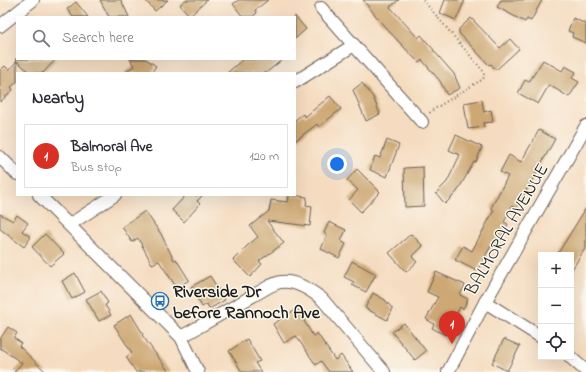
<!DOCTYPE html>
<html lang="en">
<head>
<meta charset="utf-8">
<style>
	:root { --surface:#fff; --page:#f7f7f7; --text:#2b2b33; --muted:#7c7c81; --line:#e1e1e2; --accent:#d93025 }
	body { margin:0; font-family:"Indie Flower",sans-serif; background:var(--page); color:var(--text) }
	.controls { position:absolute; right:12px; bottom:12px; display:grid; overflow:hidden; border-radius:0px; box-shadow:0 4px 16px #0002 }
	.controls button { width:36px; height:36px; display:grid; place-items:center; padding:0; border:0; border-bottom:1px solid var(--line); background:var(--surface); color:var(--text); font:20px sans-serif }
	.you { position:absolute; left:337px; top:164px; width:14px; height:14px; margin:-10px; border:3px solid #fff; border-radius:50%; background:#1a73e8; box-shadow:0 0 0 6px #1a73e833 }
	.badge { display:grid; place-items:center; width:26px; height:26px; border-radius:50%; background:var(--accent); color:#fff; font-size:13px; font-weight:700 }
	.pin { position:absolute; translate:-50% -33px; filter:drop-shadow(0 1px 2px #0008) }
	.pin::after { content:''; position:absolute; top:21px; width:14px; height:12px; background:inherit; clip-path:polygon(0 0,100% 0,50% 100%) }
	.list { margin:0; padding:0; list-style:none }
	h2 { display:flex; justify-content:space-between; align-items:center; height:52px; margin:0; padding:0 16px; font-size:17px }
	h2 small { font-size:13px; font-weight:400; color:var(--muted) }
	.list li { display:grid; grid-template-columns:26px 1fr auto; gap:12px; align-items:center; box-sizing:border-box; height:64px; margin:0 8px 8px; padding:0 8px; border:1px solid var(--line); border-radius:0px }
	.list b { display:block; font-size:15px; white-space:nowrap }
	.list p { margin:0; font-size:13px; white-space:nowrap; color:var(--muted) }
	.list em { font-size:13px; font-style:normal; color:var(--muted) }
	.icon { flex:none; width:22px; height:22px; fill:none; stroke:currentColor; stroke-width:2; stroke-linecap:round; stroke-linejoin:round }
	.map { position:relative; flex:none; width:586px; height:372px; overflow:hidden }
	.search { position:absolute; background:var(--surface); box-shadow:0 4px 16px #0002; left:16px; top:16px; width:280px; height:44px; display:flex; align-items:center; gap:10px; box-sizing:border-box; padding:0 14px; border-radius:0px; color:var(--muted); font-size:15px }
	.panel { position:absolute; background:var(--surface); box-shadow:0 4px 16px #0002; left:16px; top:72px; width:280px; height:124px; border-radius:0px }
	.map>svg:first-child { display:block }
</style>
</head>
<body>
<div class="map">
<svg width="586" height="372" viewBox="0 0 586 372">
	<rect width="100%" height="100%" fill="#fbf7ec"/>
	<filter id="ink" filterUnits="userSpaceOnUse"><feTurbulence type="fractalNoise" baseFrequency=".025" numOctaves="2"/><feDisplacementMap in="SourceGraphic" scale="8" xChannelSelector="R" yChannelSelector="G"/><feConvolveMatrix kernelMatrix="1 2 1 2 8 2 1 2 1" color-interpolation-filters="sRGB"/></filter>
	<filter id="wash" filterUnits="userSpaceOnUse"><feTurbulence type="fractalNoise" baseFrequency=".012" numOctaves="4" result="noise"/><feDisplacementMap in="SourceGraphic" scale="16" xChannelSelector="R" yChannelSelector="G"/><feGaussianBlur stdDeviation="0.9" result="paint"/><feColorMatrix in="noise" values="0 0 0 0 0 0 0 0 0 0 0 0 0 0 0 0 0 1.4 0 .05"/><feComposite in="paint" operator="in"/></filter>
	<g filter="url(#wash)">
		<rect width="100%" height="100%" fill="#f5dcc0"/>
		<g id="blocks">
			<!-- building -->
			<g fill="#cda874">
				<path d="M100 0H121L129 17H109Z"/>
				<path d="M145 0H168L155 11Z"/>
				<path d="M185 0H207L190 16 180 5Z"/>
				<path d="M239 0H268L255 10 257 13 252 17H243L233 4Z"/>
				<path d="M363 0H399L390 7 418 38 421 35 434 50H433L454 74 460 88 447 95 440 81 422 60 419 63 384 26Z"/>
				<path d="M445 0H465L456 20 440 13Z"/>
				<path d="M501 0H542L531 21 527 19 525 22 497 7Z"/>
				<path d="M76 2 88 17H73L67 9Z"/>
				<path d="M295 16 306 29 295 39Z"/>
				<path d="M471 18 500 48 510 39 519 49 496 70 491 64 489 65 459 33V29Z"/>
				<path d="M573 18 586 24V43L572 37 573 33 568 31Z"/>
				<path d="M15 59H56L43 73H30L17 61V82L11 87 13 90 0 102V70L5 66 9 70 17 61Z"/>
				<path d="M130 59H146L156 66 151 73H124L134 66Z"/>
				<path d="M243 59H283L266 73H227Z"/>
				<path d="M543 60 562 71 565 66 576 72 572 78 579 82 569 97 549 85 538 104 518 93 525 80 529 82Z"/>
				<path d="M362 83 373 97 380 114 366 121 353 90Z"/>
				<path d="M330 96 341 109 319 127 317 124 295 141V120L303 114 305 117Z"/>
				<path d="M482 100 484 112 491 110 493 122 483 123 484 127 468 129 464 103Z"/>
				<path d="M539 130 555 139 516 209 512 206 504 222 508 224 495 248 491 246 477 271 455 260 463 246 472 251 494 210 491 208 508 176 500 172 509 155 521 162Z"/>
				<path d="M456 135 482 147 476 162H474L457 192 445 204 436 193 447 182 460 155 449 150Z"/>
				<path d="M387 140 399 145 387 177 370 170 375 156 380 158Z"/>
				<path d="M423 167 424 206 405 207 404 168Z"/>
				<path d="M357 169 380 192 361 212 349 200 358 190 347 180Z"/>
				<path d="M186 195H203L197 201 200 204 184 222 172 210Z"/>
				<path d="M289 195 307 197 306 205 312 206 310 226 267 221 284 243 259 261 262 264 250 277 233 260 248 245 258 237 250 226 269 211 271 200 288 202Z"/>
				<path d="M586 208V247L571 271V255H557Z"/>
				<path d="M145 211 161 234 174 260 176 259 189 280 177 288 159 261 152 264 138 238 132 242 122 227Z"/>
				<path d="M0 214 13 221 17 215 28 223 22 231 31 237 24 247 0 229Z"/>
				<path d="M329 222 346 230 341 241 346 244 339 258 321 249 327 235 324 233Z"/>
				<path d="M45 234 64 254 50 266 32 247Z"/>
				<path d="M411 234 423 246 412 257 417 262 406 272 389 253Z"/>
				<path d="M352 261 376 274 366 292 352 285 354 282 344 277Z"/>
				<path d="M436 272 465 285 460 295 468 299 463 309 460 307 445 335 432 328 434 324 426 319 438 297 427 292Z"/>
				<path d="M75 273 85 292 72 299 62 281Z"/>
				<path d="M210 276 225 300 209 309 207 304 202 307 191 287Z"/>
				<path d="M101 291 108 303 105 305 111 315 99 321 86 299Z"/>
				<path d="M373 293 385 300 392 308V311L387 320 365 308Z"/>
				<path d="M297 309 313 336 317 333 335 360 341 355 353 372H329L321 361 316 365 296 336 284 343 273 324Z"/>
				<path d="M131 314 143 334 142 335 169 372H136L126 357 132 353 114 325Z"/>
				<path d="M404 323 426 351 415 360 392 332Z"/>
				<path d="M8 327 17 333 14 338 21 343 19 346 46 372H14L22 363 0 348V339Z"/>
				<path d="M247 339 260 361 255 363 261 372H242L229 351Z"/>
				<path d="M504 339 520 346 507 371 492 363Z"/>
			</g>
		</g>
	</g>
	<g filter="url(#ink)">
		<use href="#blocks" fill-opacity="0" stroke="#685f55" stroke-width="1"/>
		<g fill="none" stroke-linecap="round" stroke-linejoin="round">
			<defs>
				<g id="minor">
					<path d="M321 8 422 122"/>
					<path d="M0 26 33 0"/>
					<path d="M295 82 354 45"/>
					<path d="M0 157 17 174"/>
					<path d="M39 195 181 337 198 372"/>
					<path d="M69 225 115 195"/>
					<path d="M485 302 541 337"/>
					<path d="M181 337 270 286C273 285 278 282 281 282 295 280 312 291 322 299L384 372"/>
					<path d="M570 357 586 371"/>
					<path d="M448 372 485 302 586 126"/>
				</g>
			</defs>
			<!-- minor casing -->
			<use href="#minor" stroke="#685f55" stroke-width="14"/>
			<!-- path -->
			<path stroke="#685f55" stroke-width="2" stroke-dasharray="1 3" stroke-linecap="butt" d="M423 0 484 72V77L483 79 431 111 429 114"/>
			<!-- minor -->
			<use href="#minor" stroke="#fff" stroke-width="12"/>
		</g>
	</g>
	<!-- icons -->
	<defs>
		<symbol id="bus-ring" viewBox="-11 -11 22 22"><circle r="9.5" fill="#fbf7ec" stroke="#1f6fb2" stroke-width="1.5"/><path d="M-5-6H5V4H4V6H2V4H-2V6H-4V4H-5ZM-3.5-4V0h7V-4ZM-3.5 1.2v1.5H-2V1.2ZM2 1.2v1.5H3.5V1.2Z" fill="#1f6fb2"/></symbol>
	</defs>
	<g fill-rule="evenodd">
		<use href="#bus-ring" x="150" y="291" width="20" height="20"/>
	</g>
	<g text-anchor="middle" stroke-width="3" stroke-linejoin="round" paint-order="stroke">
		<!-- street labels -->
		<g font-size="18" fill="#1c1c1c" stroke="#fbf7ec">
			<text transform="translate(506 229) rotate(-60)" y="6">BALMORAL AVENUE</text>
		</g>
		<!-- poi labels -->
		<g font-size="18" font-weight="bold" fill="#1c1c1c" stroke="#fbf7ec" text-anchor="start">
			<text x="173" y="297">Riverside Dr<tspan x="173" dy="21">before Rannoch Ave</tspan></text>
		</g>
	</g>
</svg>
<div class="controls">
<button>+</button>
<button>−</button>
<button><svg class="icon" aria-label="locate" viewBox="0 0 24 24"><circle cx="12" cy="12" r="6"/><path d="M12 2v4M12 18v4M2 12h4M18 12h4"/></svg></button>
</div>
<div class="you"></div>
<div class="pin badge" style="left:452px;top:344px">1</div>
<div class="search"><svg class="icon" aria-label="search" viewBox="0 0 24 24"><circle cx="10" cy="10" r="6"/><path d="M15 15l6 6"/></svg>Search here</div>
<section class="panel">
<h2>Nearby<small></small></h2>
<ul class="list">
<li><span class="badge">1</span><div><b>Balmoral Ave</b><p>Bus stop</p></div><em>120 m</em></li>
</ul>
</section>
</div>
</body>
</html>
